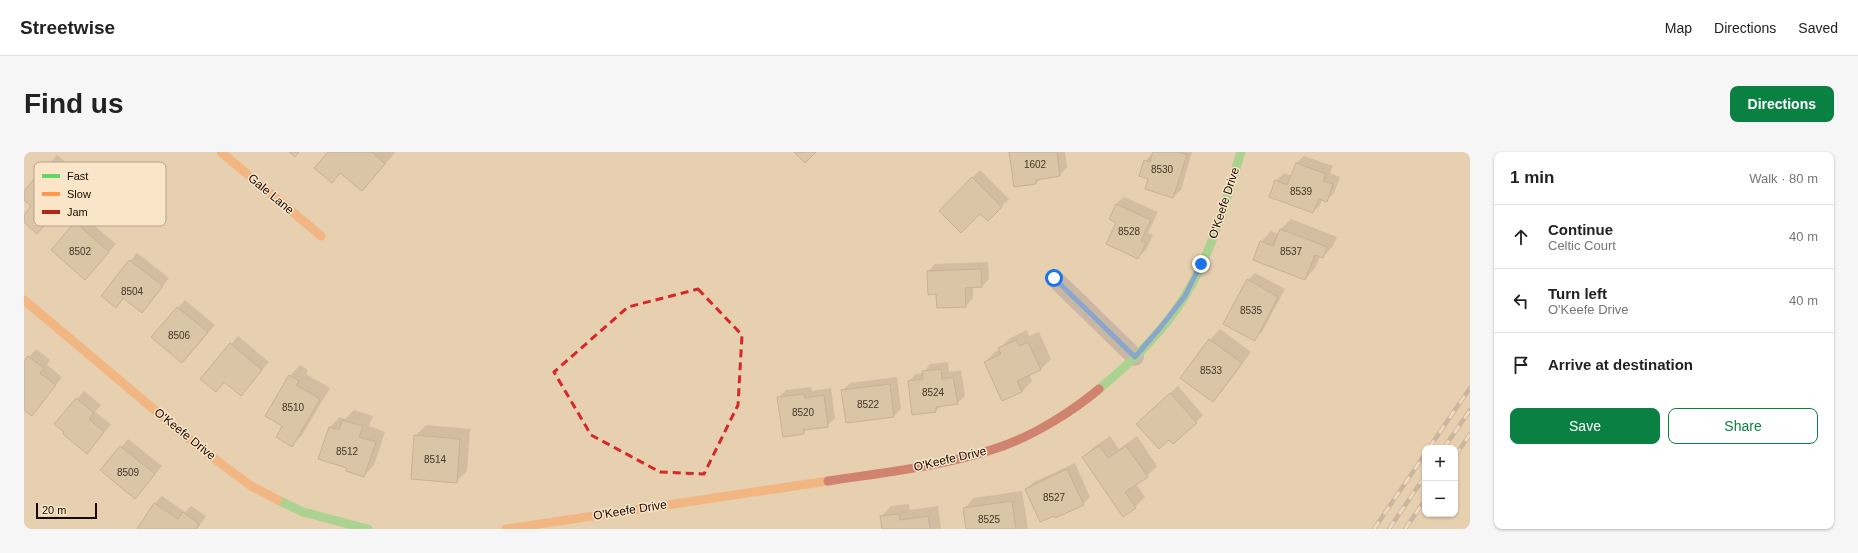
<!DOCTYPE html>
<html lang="en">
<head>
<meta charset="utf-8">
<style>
	:root { --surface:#fff; --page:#f6f6f6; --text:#222; --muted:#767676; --line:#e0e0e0; --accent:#0b8043 }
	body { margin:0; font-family:Arial,sans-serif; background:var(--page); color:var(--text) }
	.controls { position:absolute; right:12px; bottom:12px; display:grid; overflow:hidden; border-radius:8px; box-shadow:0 1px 3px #0004 }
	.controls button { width:36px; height:36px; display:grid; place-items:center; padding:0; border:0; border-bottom:1px solid var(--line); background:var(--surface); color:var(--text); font:20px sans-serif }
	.scale { position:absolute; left:12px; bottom:10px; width:61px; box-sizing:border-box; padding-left:4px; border:2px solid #160900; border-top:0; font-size:11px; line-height:14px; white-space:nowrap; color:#160900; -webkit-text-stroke:3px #fae5c9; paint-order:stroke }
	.stop { position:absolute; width:12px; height:12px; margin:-9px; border:3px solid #1a73e8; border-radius:50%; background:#fff }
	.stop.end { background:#1a73e8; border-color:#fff; box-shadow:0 1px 4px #0008 }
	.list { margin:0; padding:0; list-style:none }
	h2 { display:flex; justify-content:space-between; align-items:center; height:52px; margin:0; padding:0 16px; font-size:17px }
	h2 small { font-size:13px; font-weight:400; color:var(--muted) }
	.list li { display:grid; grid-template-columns:26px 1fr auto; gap:12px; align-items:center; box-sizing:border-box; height:64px; padding:0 16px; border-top:1px solid var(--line) }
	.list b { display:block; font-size:15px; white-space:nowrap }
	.list p { margin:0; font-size:13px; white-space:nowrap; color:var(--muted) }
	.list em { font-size:13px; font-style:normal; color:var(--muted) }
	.actions { display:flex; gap:8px; padding:12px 16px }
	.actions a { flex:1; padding:9px 0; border:1px solid var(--accent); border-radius:8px; text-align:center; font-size:14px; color:var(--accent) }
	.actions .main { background:var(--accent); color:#fff }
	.icon { flex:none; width:22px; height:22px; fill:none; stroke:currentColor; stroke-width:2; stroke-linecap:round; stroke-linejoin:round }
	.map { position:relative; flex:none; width:1446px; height:377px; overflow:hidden; border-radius:8px }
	header { display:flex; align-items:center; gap:24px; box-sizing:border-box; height:56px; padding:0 20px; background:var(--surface); border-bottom:1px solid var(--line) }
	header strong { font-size:19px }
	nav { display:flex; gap:22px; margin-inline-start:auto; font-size:14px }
	.intro { display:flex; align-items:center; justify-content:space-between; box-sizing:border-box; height:96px; padding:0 24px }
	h1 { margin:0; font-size:28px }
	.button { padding:10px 18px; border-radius:8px; background:var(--accent); color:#fff; font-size:14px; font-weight:700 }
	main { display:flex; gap:24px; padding:0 24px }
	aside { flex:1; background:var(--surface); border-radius:8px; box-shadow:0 1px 3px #0004 }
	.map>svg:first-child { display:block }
</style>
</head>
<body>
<header>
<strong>Streetwise</strong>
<nav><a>Map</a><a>Directions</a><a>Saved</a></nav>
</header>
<div class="intro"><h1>Find us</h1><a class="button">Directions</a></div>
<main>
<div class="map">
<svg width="1446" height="377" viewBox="0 0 1446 377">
	<rect width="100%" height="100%" fill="#e7d0b0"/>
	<!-- shadow -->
	<g fill="#0003">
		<path d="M306 0H370L371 1 338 38 317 20 308 30Z"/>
		<path d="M986 0H1041L1043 15 1036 23 1017 26 1012 31Z"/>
		<path d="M1130 0H1168L1157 38 1149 45 1125 26 1121 9Z"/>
		<path d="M33 3 61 27 13 80 0 69V65L9 54 0 47V40Z"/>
		<path d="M1280 4 1309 14 1306 21 1316 25 1310 41 1302 49 1298 47 1296 53 1289 60 1252 29 1260 21 1268 24 1272 11Z"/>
		<path d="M956 18 985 47 964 68 956 61 916 59Z"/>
		<path d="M1100 45 1134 60 1124 81 1129 83 1122 98 1114 105 1094 70 1086 67 1092 52Z"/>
		<path d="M59 64 92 92 61 127 52 71Z"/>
		<path d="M1267 67 1313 85 1309 94 1299 105 1296 104 1291 116 1281 127 1237 90 1247 79 1255 82 1257 77Z"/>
		<path d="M113 101 145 126 125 152 100 146 92 155 78 144Z"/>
		<path d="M964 110 965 127 958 134H949V146L942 154 913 141 904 120 911 112Z"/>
		<path d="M1231 121 1261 137 1238 180 1230 188 1224 128Z"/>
		<path d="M161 148 191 173 165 203 128 185Z"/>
		<path d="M1196 177 1227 200 1199 238 1189 249 1158 226 1186 188Z"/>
		<path d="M1003 178 1005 184 1015 180 1027 207 1017 217 1005 222 1008 229 998 240 961 210 971 200 976 198V196L986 186Z"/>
		<path d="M214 184 245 210 217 242 201 229 191 239 177 227Z"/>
		<path d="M12 197 26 208 23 213 38 225 8 263 0 256V211Z"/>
		<path d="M924 210 925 220 937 218 941 244 933 251 918 253 911 259 885 229 892 222 899 221 906 212Z"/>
		<path d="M276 213 284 218 282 222 306 236 278 283 268 293 260 274 266 224Z"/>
		<path d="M873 225 877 257 870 264 818 239 826 231Z"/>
		<path d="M1154 234 1179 263 1172 270 1121 264Z"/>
		<path d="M787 235 788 239 807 236 811 266 803 274 784 276 779 281 755 245 762 238Z"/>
		<path d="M60 239 77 253 71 260 87 272 70 293 42 280 32 272Z"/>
		<path d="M330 258 349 264 345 274 361 280 350 313 340 324 324 316 306 275 316 265 321 267Z"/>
		<path d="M402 273 446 277 443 319 432 330 391 284Z"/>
		<path d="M1086 284 1095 297 1113 284 1133 314 1123 324 1112 332 1121 345 1111 355 1059 306 1070 295Z"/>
		<path d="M104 287 138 314 111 346 77 318Z"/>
		<path d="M1051 311 1066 345 1059 352 1002 337 1010 330Z"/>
		<path d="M998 339 1004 377H943L940 357 950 346Z"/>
		<path d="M138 344 161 360 167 354 182 364 173 377 114 376 131 351Z"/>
		<path d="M885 352 886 358 914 354 917 377H859L857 365 867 354Z"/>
	</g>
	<!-- building -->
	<g fill="#ccb89c" stroke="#a18d6f">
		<path d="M265 0H275L271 5Z"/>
		<path d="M304 0H348L361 12 338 39 316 21 308 31 290 16Z"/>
		<path d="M770 0H792L781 11Z"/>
		<path d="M985 0H1033L1036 24 1012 28V32L990 35Z"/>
		<path d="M1129 0H1154L1163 3 1149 46 1121 37 1124 27 1115 24 1120 8 1126 10Z"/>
		<path d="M1272 11 1302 22 1299 29 1309 32 1303 50 1295 47 1289 61 1245 45 1251 28 1263 33Z"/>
		<path d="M22 13 51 38 13 82 0 70V63L7 54 0 48V39Z"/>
		<path d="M948 25 978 55 964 69 956 62 937 81 915 59Z"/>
		<path d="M1092 52 1127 68 1117 88 1122 91 1114 107 1082 92 1092 71 1085 67Z"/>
		<path d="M51 70 85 100 61 128 27 98Z"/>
		<path d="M1256 77 1303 95 1299 106 1291 103 1281 128 1229 108 1236 89 1249 94Z"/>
		<path d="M105 108 139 134 118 161 99 146 92 156 77 144Z"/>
		<path d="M957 117 958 135 941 136 942 155 913 156 912 142 904 143 903 119Z"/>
		<path d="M1223 127 1254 145 1231 189 1199 172Z"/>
		<path d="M153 155 184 180 158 211 127 185Z"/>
		<path d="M1185 187 1218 211 1189 250 1156 226Z"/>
		<path d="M992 188 995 194 1004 190 1017 218 993 229 998 240 978 249 960 210 977 202 974 196Z"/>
		<path d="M206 191 238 218 217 244 200 230 192 240 176 227Z"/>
		<path d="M4 204 20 216 16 221 32 233 8 264 0 258V209Z"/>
		<path d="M917 217 918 227 929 225 934 252 912 255V260L888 263 884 229 899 227 898 219Z"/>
		<path d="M265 223 275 229 272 233 296 247 268 295 252 285 258 274 241 264Z"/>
		<path d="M866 232 870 265 822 271 817 238Z"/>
		<path d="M1146 241 1173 271 1149 292 1145 288 1135 297 1112 272Z"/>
		<path d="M780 242 781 246 800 243 804 275 779 278 780 282 759 285 753 245Z"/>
		<path d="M52 246 70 261 65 267 80 280 63 302 39 282 40 280 30 272Z"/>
		<path d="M318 268 339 274 335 285 352 290 340 325 322 319 323 316 294 307 305 275 315 278Z"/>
		<path d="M390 283 436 287 433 331 387 327Z"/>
		<path d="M96 294 131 322 111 347 76 318Z"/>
		<path d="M1075 294 1084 306 1102 294 1124 325 1101 340 1112 356 1099 365 1058 305Z"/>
		<path d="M1043 317 1060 353 1031 366 1030 364 1016 370 1001 337Z"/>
		<path d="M988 349 992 377H942L939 356Z"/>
		<path d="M130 351 154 367 159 360 175 372 172 377H113Z"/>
		<path d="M875 362 876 368 904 364 906 377H858L856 364Z"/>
	</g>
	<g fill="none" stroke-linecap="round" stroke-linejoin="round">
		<!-- street -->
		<path stroke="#a79894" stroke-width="18" d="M1030 126 1111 205"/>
		<!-- fast -->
		<g stroke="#63d668" stroke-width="9">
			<path d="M1075 237C1108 210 1139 180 1161 144 1188 100 1202 49 1217 0"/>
			<path d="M254 348 279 360 344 377"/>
		</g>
		<!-- slow -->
		<g stroke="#ff974d" stroke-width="9">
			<path d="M197 0 297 84"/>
			<path d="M0 148 176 296 227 334 254 348"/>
			<path d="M482 377 804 329"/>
		</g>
		<!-- jam -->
		<path stroke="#b3261e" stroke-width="9" d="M804 329C862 320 923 314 979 294 1012 282 1049 259 1075 237"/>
		<defs>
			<g id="rail">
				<path d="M1405 296 1446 236"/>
				<path d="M1420 296 1446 258"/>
				<path d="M1431 304 1446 282"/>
				<path d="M1350 377 1401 302"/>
				<path d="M1365 377 1401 324"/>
				<path d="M1381 377 1401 348"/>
			</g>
		</defs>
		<!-- rail casing -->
		<use href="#rail" stroke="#a79789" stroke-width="4.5"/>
		<!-- rail -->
		<use href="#rail" stroke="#fae5c9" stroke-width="3" stroke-dasharray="9" stroke-linecap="butt"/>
	</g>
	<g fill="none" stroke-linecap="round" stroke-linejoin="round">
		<!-- route -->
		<path stroke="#1a73e8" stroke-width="5" d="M1030 126 1111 205 1136 176 1161 144 1177 112"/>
	</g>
	<!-- marked area -->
	<path d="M0 0H1446V377H0ZM674 137 718 183 714 253 680 322 636 320 567 283 530 220 604 155Z" fill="#e7d0b0" fill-opacity=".55" fill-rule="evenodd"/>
	<path fill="none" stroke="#d62828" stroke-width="3" stroke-dasharray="8 5" stroke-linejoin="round" d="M674 137 718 183 714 253 680 322 636 320 567 283 530 220 604 155Z"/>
	<g text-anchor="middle" stroke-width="3" stroke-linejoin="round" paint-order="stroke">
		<!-- number labels -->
		<g font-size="10" fill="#443527">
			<text x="1011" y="16">1602</text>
			<text x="1138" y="21">8530</text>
			<text x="1277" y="43">8539</text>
			<text x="1105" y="83">8528</text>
			<text x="56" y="103">8502</text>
			<text x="1267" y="103">8537</text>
			<text x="108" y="143">8504</text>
			<text x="1227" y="162">8535</text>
			<text x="155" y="187">8506</text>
			<text x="1187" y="222">8533</text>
			<text x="909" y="244">8524</text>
			<text x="844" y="256">8522</text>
			<text x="269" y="259">8510</text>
			<text x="779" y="264">8520</text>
			<text x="323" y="303">8512</text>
			<text x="411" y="311">8514</text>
			<text x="104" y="324">8509</text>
			<text x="1030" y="349">8527</text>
			<text x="965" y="371">8525</text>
		</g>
		<!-- street labels -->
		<g font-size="12" fill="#160900" stroke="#fae5c9">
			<text transform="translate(247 42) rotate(40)" y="4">Gale Lane</text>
			<text transform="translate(1200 51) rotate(-72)" y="4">O'Keefe Drive</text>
			<text transform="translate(161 282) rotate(39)" y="4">O'Keefe Drive</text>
			<text transform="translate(926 307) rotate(-13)" y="4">O'Keefe Drive</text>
			<text transform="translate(606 358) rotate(-9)" y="4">O'Keefe Drive</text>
		</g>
	</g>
	<!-- legend -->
	<rect x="10" y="10" width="132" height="64" rx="6" fill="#fae5c9" stroke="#b6a38d" stroke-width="1"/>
	<rect x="18" y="22" width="18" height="4" fill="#63d668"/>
	<rect x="18" y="40" width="18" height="4" fill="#ff974d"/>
	<rect x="18" y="58" width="18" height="4" fill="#b3261e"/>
	<g font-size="11" fill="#160900">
		<text x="43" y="28">Fast</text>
		<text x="43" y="46">Slow</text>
		<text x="43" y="64">Jam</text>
	</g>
</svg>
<div class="controls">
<button>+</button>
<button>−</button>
</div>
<div class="scale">20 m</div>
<div class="stop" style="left:1030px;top:126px"></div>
<div class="stop end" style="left:1177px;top:112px"></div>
</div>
<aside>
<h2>1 min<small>Walk · 80 m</small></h2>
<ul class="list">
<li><svg class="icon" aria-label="ahead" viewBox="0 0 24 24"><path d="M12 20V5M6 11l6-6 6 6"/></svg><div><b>Continue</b><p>Celtic Court</p></div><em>40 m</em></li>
<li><svg class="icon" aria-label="left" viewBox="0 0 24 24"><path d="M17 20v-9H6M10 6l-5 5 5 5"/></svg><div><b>Turn left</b><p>O'Keefe Drive</p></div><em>40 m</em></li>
<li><svg class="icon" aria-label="arrive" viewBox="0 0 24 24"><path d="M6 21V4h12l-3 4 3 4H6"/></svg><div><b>Arrive at destination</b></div></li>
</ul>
<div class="actions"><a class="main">Save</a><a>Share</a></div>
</aside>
</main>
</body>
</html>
